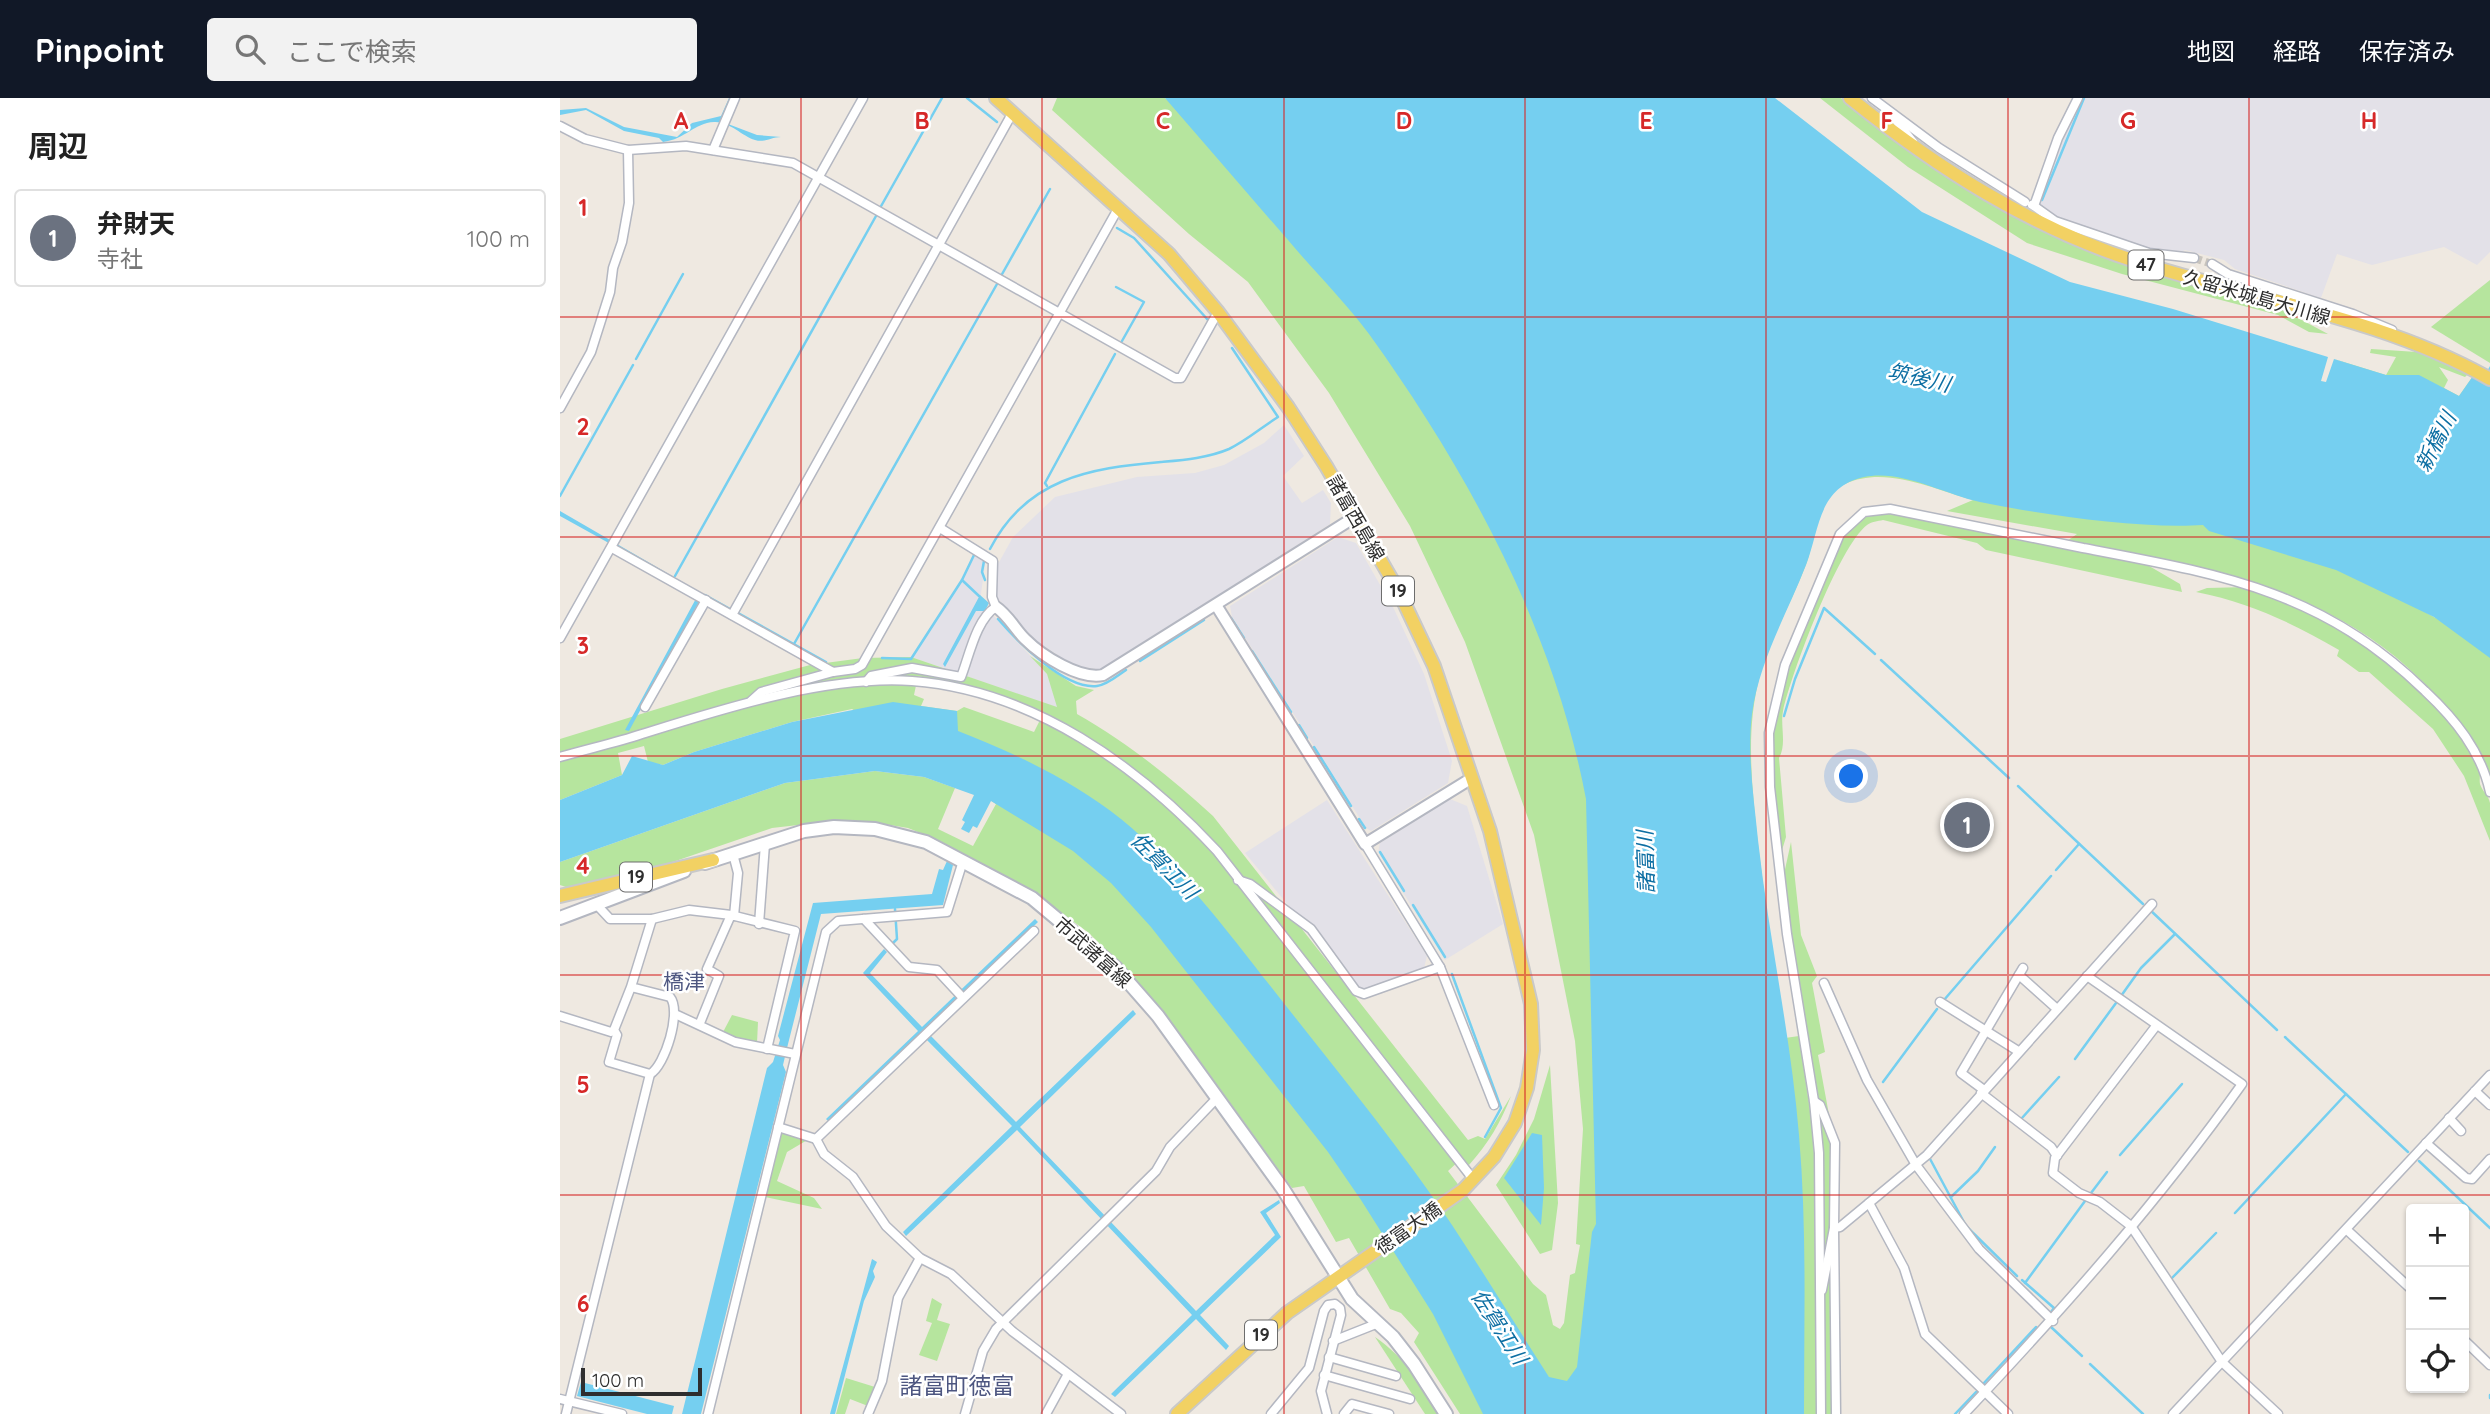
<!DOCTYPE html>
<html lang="ja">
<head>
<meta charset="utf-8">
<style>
	:root { --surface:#fff; --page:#f2f2f2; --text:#222; --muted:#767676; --line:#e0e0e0; --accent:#111827 }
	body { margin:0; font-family:Quicksand,"Noto Sans JP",sans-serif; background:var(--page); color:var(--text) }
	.controls { position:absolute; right:21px; bottom:21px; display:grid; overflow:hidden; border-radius:7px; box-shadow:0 2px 5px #0004 }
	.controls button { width:63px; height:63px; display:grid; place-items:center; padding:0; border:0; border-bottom:2px solid var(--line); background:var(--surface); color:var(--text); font:35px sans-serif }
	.scale { position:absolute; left:21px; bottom:18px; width:121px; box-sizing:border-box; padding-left:7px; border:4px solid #2e2e2e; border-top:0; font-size:19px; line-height:24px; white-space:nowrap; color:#2e2e2e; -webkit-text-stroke:5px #fff; paint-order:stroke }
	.you { position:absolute; left:1292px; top:679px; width:24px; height:24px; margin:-18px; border:5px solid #fff; border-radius:50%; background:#1a73e8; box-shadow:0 0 0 10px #1a73e833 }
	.badge { display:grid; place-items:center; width:46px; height:46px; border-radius:50%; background:var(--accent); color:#fff; font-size:23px; font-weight:700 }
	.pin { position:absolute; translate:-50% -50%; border:4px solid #fff; box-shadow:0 2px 7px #0006 }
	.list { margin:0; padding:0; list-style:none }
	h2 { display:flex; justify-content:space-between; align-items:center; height:91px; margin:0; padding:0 28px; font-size:30px }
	h2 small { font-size:23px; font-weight:400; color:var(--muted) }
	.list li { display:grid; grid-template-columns:46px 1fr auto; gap:21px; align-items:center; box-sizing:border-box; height:98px; margin:0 14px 14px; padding:0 14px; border:2px solid var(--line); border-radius:7px }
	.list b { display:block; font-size:26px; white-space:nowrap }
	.list p { margin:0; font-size:23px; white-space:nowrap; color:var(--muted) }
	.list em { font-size:23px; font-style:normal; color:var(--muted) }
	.icon { flex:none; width:38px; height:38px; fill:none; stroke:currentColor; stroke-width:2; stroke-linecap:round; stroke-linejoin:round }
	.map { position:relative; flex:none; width:1930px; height:1316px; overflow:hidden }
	header { display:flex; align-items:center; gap:42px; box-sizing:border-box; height:98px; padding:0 35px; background:var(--accent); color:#fff }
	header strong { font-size:33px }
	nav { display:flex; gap:38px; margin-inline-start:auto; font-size:24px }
	.search { width:490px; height:63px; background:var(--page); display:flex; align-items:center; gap:18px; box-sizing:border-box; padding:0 24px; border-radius:7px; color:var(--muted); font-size:26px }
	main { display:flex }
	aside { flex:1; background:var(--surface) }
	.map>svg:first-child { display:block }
</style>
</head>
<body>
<header>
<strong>Pinpoint</strong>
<div class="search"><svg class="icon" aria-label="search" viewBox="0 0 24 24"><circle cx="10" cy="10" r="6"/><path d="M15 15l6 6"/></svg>ここで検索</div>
<nav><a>地図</a><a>経路</a><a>保存済み</a></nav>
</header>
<main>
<aside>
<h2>周辺<small></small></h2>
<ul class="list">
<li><span class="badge" style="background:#6b7280">1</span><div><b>弁財天</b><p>寺社</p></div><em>100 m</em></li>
</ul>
</aside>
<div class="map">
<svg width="1930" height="1316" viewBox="0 0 1930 1316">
	<rect width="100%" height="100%" fill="#efe9e1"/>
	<!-- industrial -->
	<g fill="#e3e1e8">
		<path d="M1520 0H1930V154L1917 167 1884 149 1812 167 1777 156 1761 200 1675 171 1664 162 1625 152 1619 156 1587 150 1499 120 1478 106Z"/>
		<path d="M724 327 744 358 723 378 742 405 763 392 771 405 770 426 543 572 515 568 471 540 436 498 438 466 453 439 495 399 577 379 635 375 664 367 704 345Z"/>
		<path d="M778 439 796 445 834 511 864 576 892 663 888 685 811 733 806 730 672 519 670 508Z"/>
		<path d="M417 448 427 452 420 503 487 576 498 610 351 559 402 480Z"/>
		<path d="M890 701 907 708 943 826 885 862 818 754 820 745Z"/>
		<path d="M767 702 867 858 864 870 803 892 797 890 685 755Z"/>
	</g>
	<!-- green -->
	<g fill="#b6e59e" fill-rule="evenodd">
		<path d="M497 0H605L685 68 853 263 988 538 1034 701 1041 1115 1023 1268 1004 1300 667 845 292 611 232 624 134 654 103 667 88 664 84 648 58 655 62 677 0 702V641L162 591 250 567 303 560 351 559 497 609 487 576 470 558 516 588 534 592 516 603 517 616C568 645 610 679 653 718L908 1042 918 1038 925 1041 951 998C941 1024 928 1046 909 1067L902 1060 888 1073 973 1186 986 1197 993 1227 1000 1231 1004 1225 1010 1177 1015 1175 1020 1147 1016 1146 1023 1031 1015 943 974 737 905 544 850 428 769 295 688 184 629 136 492 12ZM358 578 417 591 483 616 474 634 404 609 397 613 361 608 364 601 354 597Z"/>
		<path d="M1260 0H1281L1353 56 1426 103 1497 139 1570 168 1723 212 1768 236 1749 234 1718 217 1562 176 1467 145 1348 69Z"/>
		<path d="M1930 182V265L1871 229Z"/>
		<path d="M1811 251 1857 254 1909 275 1905 279 1879 269 1888 282 1884 290 1899 298 1913 278 1900 307 1774 261 1826 277 1836 259 1810 255Z"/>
		<path d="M1329 369 1637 423 1780 467 1930 550V675C1834 501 1684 476 1507 443L1517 436 1387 413 1413 402C1373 391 1325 367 1285 386 1256 400 1256 438 1247 464 1233 502 1211 538 1200 577 1185 633 1192 689 1198 746 1206 811 1215 876 1225 940L1239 938 1256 1053 1258 1316H1236L1181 619 1252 423 1274 386Z"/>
		<path d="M1329 413 1584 465 1620 486 1622 494 1426 452 1417 445 1323 422C1318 423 1311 424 1307 427 1279 448 1231 576 1223 613 1220 628 1227 646 1219 660L1226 739 1219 762 1210 652 1213 613 1226 569 1274 450 1288 429 1311 414Z"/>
		<path d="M1688 489C1771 515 1884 586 1919 670 1921 676 1919 681 1920 686 1922 693 1929 698 1930 705 1930 717 1930 731 1930 743L1904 678 1873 631 1809 574H1799L1777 558 1779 552C1730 524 1691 505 1636 494L1647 490Z"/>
		<path d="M315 673 364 679 395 690 378 731 413 748 436 706 430 702 443 698 576 792 774 1053 949 1316H900L854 1244 859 1235 841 1215 830 1211 789 1140 776 1144 744 1088 732 1090 602 911 529 835 466 789 378 742 348 730 312 724 273 723 212 730 101 768 12 791 0 787V764L225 685Z"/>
		<path d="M1231 744 1241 837 1257 878 1252 885 1265 954 1258 957 1272 1033 1257 998 1243 921 1224 776Z"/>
		<path d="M172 917 198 924 197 945 162 936Z"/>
		<path d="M990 967 998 1105 992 1152 980 1156 936 1087 956 1057 974 1021Z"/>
		<path d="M1258 1009 1272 1049 1271 1139 1262 1185 1263 1048Z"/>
		<path d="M220 1035 249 1041 227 1054 217 1083 254 1100 262 1111 205 1099Z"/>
		<path d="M1273 1153 1274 1316H1266L1264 1202Z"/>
		<path d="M372 1200 382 1206 377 1222 390 1226 377 1263 359 1257 372 1225 366 1223Z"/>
		<path d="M815 1239C844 1259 862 1286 881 1316H865Z"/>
		<path d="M286 1280 315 1289 308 1308 290 1301 285 1316H276Z"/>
	</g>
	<!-- water -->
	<g fill="#75cff0">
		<path d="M169 0H172L168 26 197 37 221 39C211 39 205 45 195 42 182 38 169 23 154 24 134 25 126 41 103 44L99 40 64 33 26 12 0 17V12L26 10 64 29 117 39 132 25 161 18Z"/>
		<path d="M605 0H1215L1362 114 1510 184 1613 211 1768 259 1761 283 1766 284 1774 261 1826 277H1859L1899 298 1913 278 1922 282 1930 268V560L1874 519 1776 472 1649 433 1643 427C1579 431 1484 417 1420 404 1384 396 1341 371 1304 379 1258 389 1260 431 1246 467 1227 516 1199 563 1192 616 1187 657 1194 701 1198 742 1209 841 1231 939 1239 1037 1247 1130 1244 1223 1244 1316H923L873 1216 801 1102 768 1054 591 829 551 785 513 753 431 703 417 730 413 728 409 735 401 731 405 724 402 722 414 697 364 679 315 673 225 685 0 764V702L62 677 72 658 103 667 134 654 232 624 333 604 397 613 398 633C455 655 513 683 561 721 622 771 670 837 719 899 778 974 839 1048 892 1127 925 1177 957 1229 989 1279L1007 1283 1017 1269 1032 1134 1036 1126 1026 701C994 532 909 375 809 236 788 208 763 182 740 156 695 104 650 52 605 0Z"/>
		<path d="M0 413 145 497 140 502 69 633 65 632 139 495 0 418Z"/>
		<path d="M420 497 429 505 425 513H416L385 569 383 566Z"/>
		<path d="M387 763 393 767 383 807 261 816 228 946 223 967 226 974 141 1316H122L207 970 213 964 220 942 218 938 253 805 372 796 379 771 383 772Z"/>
		<path d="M475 821 478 824 366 933 456 1024 573 912 576 916 460 1029 636 1213 715 1137 700 1114 719 1102 720 1105 706 1115 721 1139 640 1217 669 1248 666 1252 636 1221 555 1299 551 1296 632 1217 457 1032 346 1138 343 1134 452 1028 362 937 270 1025 266 1021 358 933 303 875 324 851 327 854 310 875 362 929Z"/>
		<path d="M972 1035 982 1037 984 1090 981 1127 944 1080Z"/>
		<path d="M312 1161 317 1164 313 1173 315 1179 304 1203 275 1316H270Z"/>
		<path d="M21 1284 114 1308 112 1316H87L17 1298Z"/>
	</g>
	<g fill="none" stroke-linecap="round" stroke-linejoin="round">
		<!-- stream -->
		<g stroke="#75cff0" stroke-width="2.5">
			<path d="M407 0 437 24"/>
			<path d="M1482 102 1524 0"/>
			<path d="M320 110 382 0"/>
			<path d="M557 130 574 140 648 222"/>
			<path d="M441 178 490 91"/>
			<path d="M556 189 584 204 562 243"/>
			<path d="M76 261 123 176"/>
			<path d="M487 388 485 385 555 256"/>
			<path d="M0 398 73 267"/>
			<path d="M430 451C466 381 529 370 601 364 623 362 648 360 669 351 686 343 702 329 718 319L672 250"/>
			<path d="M415 455 402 482 419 498"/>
			<path d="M424 463 422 474 425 482"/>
			<path d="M115 478 316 118"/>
			<path d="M145 497 170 511"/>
			<path d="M178 515 266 564"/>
			<path d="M671 520 684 540"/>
			<path d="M438 521C457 543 505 592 537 588 547 587 557 578 566 572"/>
			<path d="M234 546 437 186"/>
			<path d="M692 553 731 614"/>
			<path d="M322 560 351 561 402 482"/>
			<path d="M1321 562 1449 680"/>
			<path d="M580 563 644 522"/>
			<path d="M1224 618 1235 581 1264 510 1315 556"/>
			<path d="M739 627 747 640"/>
			<path d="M754 649 791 708"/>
			<path d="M1458 688 1583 806"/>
			<path d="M799 721 805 730"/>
			<path d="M820 754 844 793"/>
			<path d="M1496 772 1519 746"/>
			<path d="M853 807 885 859"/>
			<path d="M1589 811 1717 932"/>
			<path d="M331 847 337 841 335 811"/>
			<path d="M892 876 941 1010 925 1039"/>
			<path d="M1561 898 1581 870 1615 836"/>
			<path d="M1384 902 1491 778"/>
			<path d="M1725 939 1848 1054"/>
			<path d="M1515 961 1556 905"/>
			<path d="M1323 984 1377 911"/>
			<path d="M1462 1020 1499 979"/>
			<path d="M1560 1057 1622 986"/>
			<path d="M1369 1059 1406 1128 1457 1178"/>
			<path d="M1859 1063 1930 1130"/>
			<path d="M1531 1095 1547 1074"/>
			<path d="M1391 1099 1418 1073 1435 1049"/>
			<path d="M1675 1115 1786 996"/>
			<path d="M1612 1180 1656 1135"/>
			<path d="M1462 1182 1494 1210 1491 1214"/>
			<path d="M1465 1185 1525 1103"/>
			<path d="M1491 1229 1522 1258"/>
			<path d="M1530 1266 1583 1316"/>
			<path d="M1423 1286 1476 1229"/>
			<path d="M1930 1297V1300"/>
			<path d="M1395 1316 1416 1294"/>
		</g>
		<!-- minor-tunnel -->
		<path stroke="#c8c4bd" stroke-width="8" stroke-dasharray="8 4" stroke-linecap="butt" d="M1634 160 1652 166"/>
		<defs>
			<g id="minor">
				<path d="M1312 0 1379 50 1465 104"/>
				<path d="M1335 21 1353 44"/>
				<path d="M0 28 25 41 68 52 126 48 233 65 615 280H621L658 214"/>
				<path d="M153 52 175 0"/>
				<path d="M1472 107 1474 108 1498 40 1518 0"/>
				<path d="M1474 108 1495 123 1589 155 1634 160"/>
				<path d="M1652 166 1668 176 1793 216 1832 232"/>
				<path d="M0 310 31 254 50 194 53 170 62 144 69 105 68 52"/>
				<path d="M52 450 273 574 295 571 302 567 559 109"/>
				<path d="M172 517 453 14"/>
				<path d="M0 540 303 0"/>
				<path d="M306 584 311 578 352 570 401 579C409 559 416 521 436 509L432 499 433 463 380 430"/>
				<path d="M191 603 201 594 273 574"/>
				<path d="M85 609 146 502"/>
				<path d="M0 659C27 651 55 645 82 636 162 611 267 577 352 583 473 592 578 668 657 753L913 1081"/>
				<path d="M805 746 880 869 934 1007"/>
				<path d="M173 756 178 775 174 818"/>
				<path d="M678 782 690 786 751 831 796 893 804 896 880 869"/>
				<path d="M36 806 50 821H92L71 889 110 899C122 913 105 968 90 976L49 964 57 937 54 932 71 889"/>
				<path d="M92 821 129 812 171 817 235 833 207 951"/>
				<path d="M304 821 349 869 377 872 403 900"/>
				<path d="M199 826 205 746"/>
				<path d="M1459 877 1497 911"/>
				<path d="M1264 885 1307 982 1356 1067 1419 1151 1493 1223"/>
				<path d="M1380 904 1458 953"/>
				<path d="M115 916 175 944 235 956"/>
				<path d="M0 918 51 934 54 932"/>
				<path d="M140 925 159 878 147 871 171 817"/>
				<path d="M1596 928 1495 1060 1493 1075 1519 1095 1540 1104 1571 1128 1662 1264 1718 1316"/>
				<path d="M1424 992 1401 975 1463 870"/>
				<path d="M1915 993 1930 1007"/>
				<path d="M1421 995 1491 1049 1497 1058"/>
				<path d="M1254 1003 1260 1007 1275 1045 1274 1130 1262 1192"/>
				<path d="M1889 1020 1901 1033"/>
				<path d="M218 1029 256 1041"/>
				<path d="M256 1041 264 1056 293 1079 326 1128 360 1160 391 1176 452 1233 561 1316"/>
				<path d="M256 1041 474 833"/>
				<path d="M1866 1045 1906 1080 1912 1081 1930 1061"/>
				<path d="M1309 1105 1344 1170 1365 1236 1448 1316"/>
				<path d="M1787 1132 1851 1191"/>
				<path d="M1904 1242 1930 1267"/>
				<path d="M773 1243 816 1226"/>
				<path d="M769 1259 836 1278"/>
				<path d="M764 1277 850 1301"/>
				<path d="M0 1301 62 1316"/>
				<path d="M6 1316 90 976"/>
				<path d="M148 1316 266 834 278 823 387 814 403 763"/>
				<path d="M308 1316 322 1283 338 1200 360 1160"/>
				<path d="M405 1316 423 1253 436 1231 596 1073 610 1049 657 1000"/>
				<path d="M486 1316 508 1276"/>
				<path d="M711 1316 749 1270 764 1213 768 1207 775 1206 780 1210 781 1217 761 1293 767 1316"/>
				<path d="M784 1316 792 1306 829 1316"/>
				<path d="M1261 1316 1259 1055 1254 1003 1227 836 1210 689 1209 635 1225 567 1280 436 1304 414 1330 411C1395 424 1459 437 1523 450 1659 476 1762 492 1865 593 1895 621 1921 653 1930 694"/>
				<path d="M1276 1316 1274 1130 1280 1129 1367 1057 1592 806"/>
				<path d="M1404 1316C1503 1211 1598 1104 1682 986L1527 878"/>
				<path d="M1613 1316 1930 977"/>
			</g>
			<g id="tertiary">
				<path d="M656 507 805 746 912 680"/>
				<path d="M436 509C448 517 455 531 465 541 482 558 520 582 543 577L795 419"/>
			</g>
			<g id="secondary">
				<path d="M145 765 244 733 274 729 315 731 366 744 472 800 556 870 598 918 723 1091 792 1201 833 1239 854 1266 886 1316"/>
				<path d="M0 820 124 773"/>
			</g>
			<g id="primary">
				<path d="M436 0 609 156 658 214 728 309 766 368 839 494 874 568 930 733 971 906 973 952 967 990 955 1025 934 1059 903 1092 727 1215 617 1316"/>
				<path d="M1290 0C1377 70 1471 130 1578 164 1693 201 1825 221 1930 281"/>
				<path d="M0 798 153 762"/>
			</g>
		</defs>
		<!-- minor casing -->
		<use href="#minor" stroke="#b4b7c1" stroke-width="11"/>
		<!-- tertiary casing -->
		<use href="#tertiary" stroke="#b4b7c1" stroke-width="14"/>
		<!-- secondary casing -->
		<use href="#secondary" stroke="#b4b7c1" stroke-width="16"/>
		<!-- primary casing -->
		<use href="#primary" stroke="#c9c9c9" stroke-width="16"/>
		<!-- minor -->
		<use href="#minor" stroke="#fff" stroke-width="8"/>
		<!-- tertiary -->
		<use href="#tertiary" stroke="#fff" stroke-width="10"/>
		<!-- secondary -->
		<use href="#secondary" stroke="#fff" stroke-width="12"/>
		<!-- primary -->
		<use href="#primary" stroke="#f2d163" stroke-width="12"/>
	</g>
	<!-- grid -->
	<path fill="none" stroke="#d62828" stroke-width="2" stroke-opacity="0.55" d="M241 0V1316M482 0V1316M724 0V1316M965 0V1316M1206 0V1316M1448 0V1316M1689 0V1316M0 219H1930M0 439H1930M0 658H1930M0 877H1930M0 1097H1930"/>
	<g text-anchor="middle" stroke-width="5" stroke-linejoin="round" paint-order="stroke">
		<!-- shield labels -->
		<g fill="#fff" stroke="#6d6d6d" stroke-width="2">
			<rect x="1568.5" y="152.5" width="35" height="29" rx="5"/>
			<rect x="822" y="478.5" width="32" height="29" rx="5"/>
			<rect x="60" y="764.5" width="32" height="29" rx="5"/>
			<rect x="685" y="1222.5" width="32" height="29" rx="5"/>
		</g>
		<g font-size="18" font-weight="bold" fill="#2e2e2e">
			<text x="1586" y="173">47</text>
			<text x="838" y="499">19</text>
			<text x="76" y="785">19</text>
			<text x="701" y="1243">19</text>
		</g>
		<!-- street labels -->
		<g font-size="19" fill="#2e2e2e" stroke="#fff">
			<text transform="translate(1697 199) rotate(16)" y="7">久留米城島大川線</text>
			<text transform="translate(796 420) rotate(60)" y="7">諸富西島線</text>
			<text transform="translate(533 854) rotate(42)" y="7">市武諸富線</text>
			<text transform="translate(848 1130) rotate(-35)" y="7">徳富大橋</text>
		</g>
		<!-- water labels -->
		<g font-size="21" font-style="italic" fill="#0d6fa3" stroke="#fff">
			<text transform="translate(1359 280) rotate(13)" y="7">筑後川</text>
			<text transform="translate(1876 344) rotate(-63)" y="7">新橋川</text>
			<text transform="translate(1086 764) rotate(-92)" y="7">諸富川</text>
			<text transform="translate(604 768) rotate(45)" y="7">佐賀江川</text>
			<text transform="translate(939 1229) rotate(57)" y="7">佐賀江川</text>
		</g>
		<!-- neighbourhood labels -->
		<g font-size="21" fill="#4d5680" stroke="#fff">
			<text x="124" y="891">橋津</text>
		</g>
		<!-- quarter labels -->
		<g font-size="23" fill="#4d5680" stroke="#fff">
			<text x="397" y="1296">諸富町徳富</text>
		</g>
	</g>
	<g font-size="23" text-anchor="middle" font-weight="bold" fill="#d62828" stroke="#fff" stroke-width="5" stroke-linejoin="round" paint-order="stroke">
		<text x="121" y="31">A</text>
		<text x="362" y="31">B</text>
		<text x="603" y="31">C</text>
		<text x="844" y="31">D</text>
		<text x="1086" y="31">E</text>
		<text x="1327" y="31">F</text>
		<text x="1568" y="31">G</text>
		<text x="1809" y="31">H</text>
		<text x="23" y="118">1</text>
		<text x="23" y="337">2</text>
		<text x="23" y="556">3</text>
		<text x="23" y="776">4</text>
		<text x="23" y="995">5</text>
		<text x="23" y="1214">6</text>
	</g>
</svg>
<div class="controls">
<button>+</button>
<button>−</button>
<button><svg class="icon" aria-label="locate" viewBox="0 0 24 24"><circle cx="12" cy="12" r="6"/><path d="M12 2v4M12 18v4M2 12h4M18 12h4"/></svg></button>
</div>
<div class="scale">100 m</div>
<div class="you"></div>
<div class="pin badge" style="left:1407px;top:727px;background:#6b7280">1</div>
</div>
</main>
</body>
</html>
